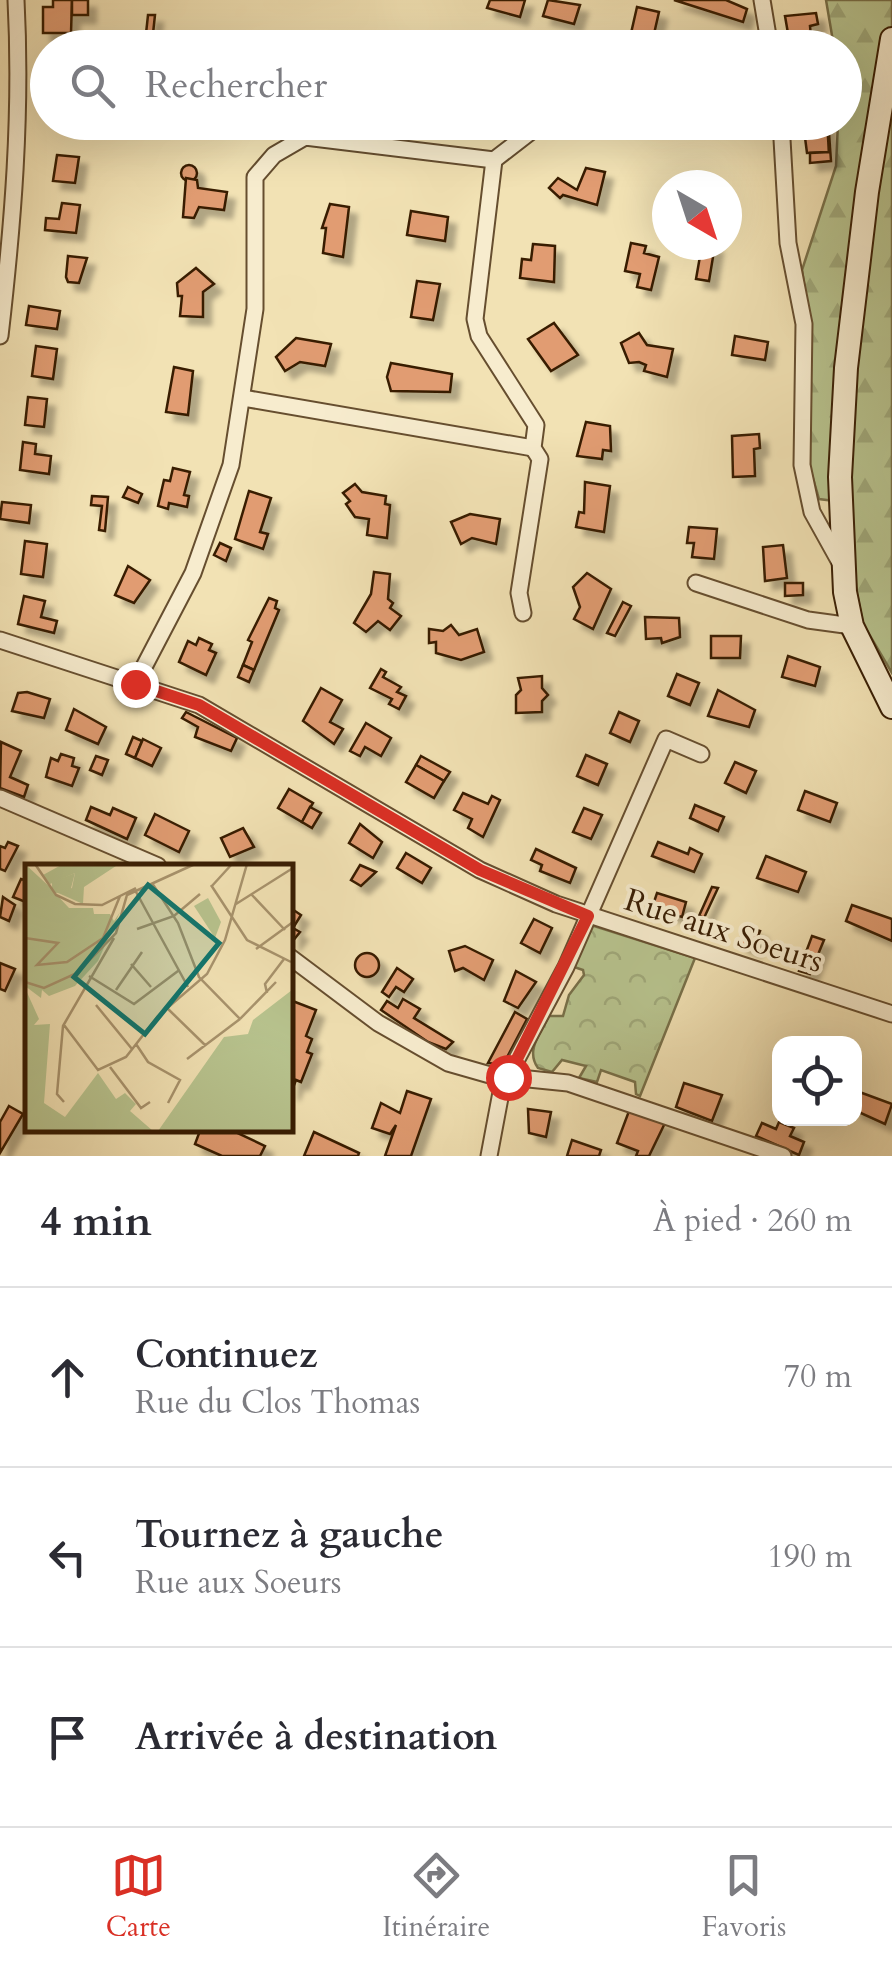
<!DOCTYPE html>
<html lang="fr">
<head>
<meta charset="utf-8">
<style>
	:root { --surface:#fff; --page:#f2f2f3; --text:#2b2b33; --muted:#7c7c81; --line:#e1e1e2; --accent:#d93025 }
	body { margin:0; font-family:Cardo,serif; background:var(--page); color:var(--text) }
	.controls { position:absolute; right:30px; bottom:30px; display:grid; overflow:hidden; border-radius:20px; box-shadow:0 10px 40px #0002 }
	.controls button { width:90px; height:90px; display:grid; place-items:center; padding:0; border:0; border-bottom:2px solid var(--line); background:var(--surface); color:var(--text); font:50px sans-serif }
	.compass { position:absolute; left:652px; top:170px; width:90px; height:90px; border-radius:50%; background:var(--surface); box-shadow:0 10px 40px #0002; rotate:141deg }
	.stop { position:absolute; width:30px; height:30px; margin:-22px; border:8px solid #d93025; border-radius:50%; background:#fff }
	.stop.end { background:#d93025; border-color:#fff; box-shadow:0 2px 10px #0008 }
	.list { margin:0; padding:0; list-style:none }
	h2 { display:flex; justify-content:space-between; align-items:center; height:130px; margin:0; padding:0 40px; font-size:42px }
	h2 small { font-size:32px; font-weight:400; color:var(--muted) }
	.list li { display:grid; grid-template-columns:65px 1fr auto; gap:30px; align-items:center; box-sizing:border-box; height:180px; padding:0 40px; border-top:2px solid var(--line) }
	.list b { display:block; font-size:38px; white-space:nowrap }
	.list p { margin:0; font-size:32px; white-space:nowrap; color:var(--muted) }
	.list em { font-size:32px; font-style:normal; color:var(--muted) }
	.icon { flex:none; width:55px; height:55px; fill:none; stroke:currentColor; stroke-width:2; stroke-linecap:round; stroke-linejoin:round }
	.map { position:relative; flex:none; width:892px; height:1156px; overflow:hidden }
	.search { position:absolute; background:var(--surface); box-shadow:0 10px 40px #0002; left:30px; right:30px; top:30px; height:110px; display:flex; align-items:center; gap:25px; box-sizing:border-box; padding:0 35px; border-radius:55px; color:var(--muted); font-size:38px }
	.sheet { height:670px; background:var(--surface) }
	nav { display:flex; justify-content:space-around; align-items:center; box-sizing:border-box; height:140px; border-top:2px solid var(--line); background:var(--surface); font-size:28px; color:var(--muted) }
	nav a { display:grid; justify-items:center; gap:5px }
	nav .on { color:var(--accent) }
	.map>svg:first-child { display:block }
</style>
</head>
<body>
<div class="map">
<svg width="892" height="1156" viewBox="0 0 892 1156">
	<defs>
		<pattern id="forest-firs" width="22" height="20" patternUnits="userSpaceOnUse" patternTransform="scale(2.5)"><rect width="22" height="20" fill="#b8c48f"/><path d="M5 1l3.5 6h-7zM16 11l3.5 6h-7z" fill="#9fa87a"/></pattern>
		<pattern id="park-crowns" width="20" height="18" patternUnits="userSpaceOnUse" patternTransform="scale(2.5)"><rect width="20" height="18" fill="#b8c48f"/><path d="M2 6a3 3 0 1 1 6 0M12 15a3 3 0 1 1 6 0" fill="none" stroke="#9fa87a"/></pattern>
		<filter id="shadow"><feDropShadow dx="8" dy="8" stdDeviation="2.5" flood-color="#0004"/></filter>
	</defs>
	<rect width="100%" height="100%" fill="#f2e2b4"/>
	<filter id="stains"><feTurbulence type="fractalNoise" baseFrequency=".002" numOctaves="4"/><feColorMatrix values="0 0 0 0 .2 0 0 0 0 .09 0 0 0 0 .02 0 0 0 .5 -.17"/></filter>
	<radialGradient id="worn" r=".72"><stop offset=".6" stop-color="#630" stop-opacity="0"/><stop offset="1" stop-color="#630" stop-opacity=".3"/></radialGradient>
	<!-- forest -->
	<path fill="url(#forest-firs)" stroke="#787049" stroke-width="2.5" d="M826 0H892V673L863 624 854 578 851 503 819 499 810 468 809 318 802 270 836 166 838 123 844 122V48L834 47Z"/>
	<!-- park -->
	<path fill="url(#park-crowns)" stroke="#787049" stroke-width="2.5" d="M591 925 695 958 640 1096 636 1094 635 1082 601 1070 597 1082 579 1078 586 1066 562 1060 552 1072 538 1068C525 1050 541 1033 549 1016H563L569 995 584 975 583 970 574 967Z"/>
	<!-- building -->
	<g fill="#e19c72" stroke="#381d03" stroke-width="2.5" filter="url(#shadow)">
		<path d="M53 0H72L71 33H43V7H53Z"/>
		<rect x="72" y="0" width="16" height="15"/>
		<path d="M490 0H525L520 17 487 8Z"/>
		<path d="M548 0 580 5 574 24 543 16Z"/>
		<path d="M674 0H726L747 9 743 22Z"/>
		<path d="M637 7 659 12 651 47 629 42Z"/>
		<path d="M816 13 818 24 810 26 812 48 790 45 785 16Z"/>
		<path d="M148 15H155L152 43H145Z"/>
		<path d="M803 122 827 123 829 152 807 153Z"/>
		<path d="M829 133 831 161 810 163V153L829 152Z"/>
		<path d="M57 155 79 157 75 183 53 181Z"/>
		<circle cx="189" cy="173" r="8"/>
		<path d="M586 168 605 172 597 205 563 195 560 198 549 188 558 178 577 190Z"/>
		<path d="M186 178 197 180 198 188 227 192 224 210 199 207 194 218 183 217Z"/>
		<path d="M62 203 80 205 76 233 45 230 46 218 59 219Z"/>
		<path d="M330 204 349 207 343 257 323 253 326 228H322Z"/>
		<path d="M411 211 448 217 445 241 407 235Z"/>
		<path d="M631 243 646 246 644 253 659 257 651 290 637 287 640 274 625 271Z"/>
		<path d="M533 244 555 246 554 282 520 278 522 259 531 260Z"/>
		<path d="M702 245H715L709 281 696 279Z"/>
		<path d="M68 256 87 258 79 283 68 282 66 277Z"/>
		<path d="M196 268 214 284 203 292V317L180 316 182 296H178L177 283Z"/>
		<path d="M417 281 440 284 433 320 411 317Z"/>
		<path d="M29 306 60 311 57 329 26 325Z"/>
		<path d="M554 323 578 355 551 371 528 339Z"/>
		<path d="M639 333 647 345 673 349 667 377 644 371 646 365 639 362 629 363 621 343Z"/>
		<path d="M735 336 768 342 765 360 732 355Z"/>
		<path d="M296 338 331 344 325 366 300 362 285 371 276 357Z"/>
		<path d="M36 346 57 349 53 379 32 376Z"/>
		<path d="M391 363 452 374 450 392 391 391 387 377Z"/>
		<path d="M174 367 193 371 188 415 166 412Z"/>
		<path d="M28 397 47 399 44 427 25 425Z"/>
		<path d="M586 422 610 426 611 451 603 450 602 459 577 456Z"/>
		<path d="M759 434 760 448 754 449 755 476 733 477 732 436Z"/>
		<path d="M23 442 36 444 35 454 51 456 49 474 20 470Z"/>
		<path d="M173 468 190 472 184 495 189 496 187 507 169 503 168 509 158 506 164 480 170 481Z"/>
		<path d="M585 482 610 486 604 532 576 527 579 512 584 513Z"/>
		<path d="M355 484 362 492 386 496 385 504 390 505 387 538 367 535 369 519 355 517 346 504 350 501 343 493Z"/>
		<path d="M128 487 142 494 138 503 123 497Z"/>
		<path d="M249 491 271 498 260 532 268 534 263 549 235 539Z"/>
		<path d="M92 496 108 497 105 531 99 530 102 506 91 505Z"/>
		<path d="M2 502 31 505 29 523 0 519Z"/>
		<path d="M470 514 500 519 496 544 472 538 461 544 451 522Z"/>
		<path d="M689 527 717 529 714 559 692 557 694 543H687Z"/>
		<path d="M25 541 47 544 43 577 21 574Z"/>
		<path d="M220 543 231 548 226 561 214 555Z"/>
		<path d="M783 545 787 578 765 581 763 547Z"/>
		<path d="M128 566 150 580 134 603 115 595Z"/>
		<path d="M374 572 390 574 388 599 393 603 390 608 401 616 390 630 378 621 366 632 354 623 371 594Z"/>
		<path d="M587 573 611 589 593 629 574 619 580 607 573 587Z"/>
		<path d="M785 583H803V595L785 596Z"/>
		<path d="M24 596 45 601 41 617 57 621 54 633 18 624Z"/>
		<path d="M269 598 277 601 275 608 279 610 254 670 243 665 252 642 248 640Z"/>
		<path d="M623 602 631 606 615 636 607 633Z"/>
		<path d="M645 617 679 618 680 637 662 643 661 638 646 639Z"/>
		<path d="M451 625 459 635 477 629 484 652 461 660 436 653V642L429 643V629L443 631Z"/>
		<path d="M711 636H741L740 658H711Z"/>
		<path d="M199 638 212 644 209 650 216 653 206 675 179 662 188 641 196 645Z"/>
		<path d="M788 656 820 667 815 686 782 677Z"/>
		<path d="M243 665 254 670 249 682 238 677Z"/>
		<path d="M381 669 386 672 383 677 401 687 397 692 406 696 399 709 389 704 392 699 370 688Z"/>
		<path d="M677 674 699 683 690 705 668 696Z"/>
		<path d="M542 676V688L548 695 542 701V712L516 713V695L521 690 518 678Z"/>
		<path d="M321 688 342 700 330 722 343 729 334 744 303 721Z"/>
		<path d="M718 690 755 710 749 727 708 716Z"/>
		<path d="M27 692 50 699 44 718 12 711 18 693Z"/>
		<path d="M74 709 106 727 98 744 66 730Z"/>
		<path d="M186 712 237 738 231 751 195 737 198 727 182 718Z"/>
		<path d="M619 712 639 721 630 742 610 733Z"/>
		<path d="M366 723 391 738 381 756 365 747 360 756 350 751Z"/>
		<path d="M133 737 142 741 135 758 126 754Z"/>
		<path d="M143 739 161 748 152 766 135 758Z"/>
		<path d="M1 742 21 751 10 777 28 785 24 797 0 788Z"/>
		<path d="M61 754 74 758 72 766 79 768 72 786 46 777 51 758 58 761Z"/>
		<path d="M586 755 607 764 598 785 577 776Z"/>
		<path d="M96 756 108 760 102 775 90 770Z"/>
		<path d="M421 756 450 772 444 781 416 765Z"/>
		<path d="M735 762 756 771 746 793 725 783Z"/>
		<path d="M416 765 444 781 434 798 406 782Z"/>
		<path d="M289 789 313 803 302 822 278 808Z"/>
		<path d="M805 791 837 803 830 822 798 810Z"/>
		<path d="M463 793 488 804 492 796 500 800 483 837 468 828 472 819 454 810Z"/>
		<path d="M695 805 724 817 718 831 690 818Z"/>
		<path d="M91 807 110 815 113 808 136 818 127 839 86 820Z"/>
		<path d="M310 807 321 813 312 828 302 822Z"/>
		<path d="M584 808 602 815 591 839 573 832Z"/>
		<path d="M155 814 189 831 179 852 145 835Z"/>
		<path d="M360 824 382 842 373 858 349 843Z"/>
		<path d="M243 828 254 847 230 857 221 838Z"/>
		<path d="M8 842 18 846 5 871 0 869V846L5 848Z"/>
		<path d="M658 842 688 854 690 848 702 854 694 872 652 856Z"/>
		<path d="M536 849 576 868 570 883 540 871 542 865 531 860Z"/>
		<path d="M406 853 431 868 422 883 397 868Z"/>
		<path d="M766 856 806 872 798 892 757 878Z"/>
		<path d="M360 865 376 872 361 886 351 880Z"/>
		<path d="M21 879 28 881V903L13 897Z"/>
		<path d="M712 887 718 888 704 918 699 916Z"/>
		<path d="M657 893 686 902 682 917 652 908Z"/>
		<path d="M3 897 15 905 9 921 0 917Z"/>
		<path d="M852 905 892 919V941L846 921Z"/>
		<path d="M292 909 301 915 293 928 300 932 292 942Z"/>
		<path d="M534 919 552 928 540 953 521 943Z"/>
		<path d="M745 926 760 931 753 949 739 943Z"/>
		<path d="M812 936 824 940 810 974 799 971Z"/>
		<path d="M465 946 493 960 484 980 463 968 455 971 449 951Z"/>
		<circle cx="367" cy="965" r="12"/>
		<path d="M0 963 15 969 5 991 0 989Z"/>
		<path d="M397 968 413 979 404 992 396 987 389 997 382 992Z"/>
		<path d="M516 971 536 982 518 1008 504 1001Z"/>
		<path d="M403 999 420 1009 414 1018 453 1042 446 1049 428 1042 381 1010 387 1001 398 1008Z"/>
		<path d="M290 1000 316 1010 306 1036 312 1039 307 1052 312 1054 301 1082 296 1080 291 1093Z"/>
		<path d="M515 1012 527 1019 503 1065 488 1063Z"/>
		<path d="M684 1083 722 1095 712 1121 676 1107Z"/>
		<path d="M854 1090 892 1104 885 1124 854 1110Z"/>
		<path d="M407 1091 431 1099 411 1156H385L396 1125 390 1134 372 1128 381 1103 400 1113Z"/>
		<path d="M9 1106 23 1114 0 1153V1122Z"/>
		<path d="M528 1109 551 1112 546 1137 529 1133Z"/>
		<path d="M629 1111 665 1123 649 1156H636L638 1151 617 1143Z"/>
		<path d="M779 1122 794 1128 790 1136 804 1142 799 1155 756 1136 762 1123 776 1129Z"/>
		<path d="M201 1128H227L265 1146 260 1156H222L195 1144Z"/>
		<path d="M314 1132 359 1153 358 1156H304Z"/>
		<path d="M572 1140 601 1150 599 1156H567Z"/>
	</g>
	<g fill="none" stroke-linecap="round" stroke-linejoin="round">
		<defs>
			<g id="minor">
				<path d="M762 0 770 48"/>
				<path d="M781 122 788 243 804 324 802 465 812 512 842 566"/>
				<path d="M0 336C13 223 22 114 16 0"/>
				<path d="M243 398 533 448"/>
				<path d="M696 583 808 620 852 626"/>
				<path d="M523 613 519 593 540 459 533 448 536 425 479 336 475 319 494 160 538 126 618 122"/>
				<path d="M0 640 199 705 480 870 556 904 892 1014"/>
				<path d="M135 684 193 573 231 465 255 309V177L274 155 305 137 494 160"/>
				<path d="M0 798 158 866"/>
				<path d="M290 957 378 1023 448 1063 490 1075 568 1083 783 1156"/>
				<path d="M489 1156 502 1087 566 967 666 739 701 754"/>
			</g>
			<path id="secondary" d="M892 39 867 192 846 368 840 477 845 592 852 626 892 707"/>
		</defs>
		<!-- minor casing -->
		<use href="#minor" stroke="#664e2f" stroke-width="19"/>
		<!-- secondary casing -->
		<use href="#secondary" stroke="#381d03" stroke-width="26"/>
		<!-- minor -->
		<use href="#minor" stroke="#f7ecce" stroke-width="15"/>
		<!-- secondary -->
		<use href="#secondary" stroke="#f7ecce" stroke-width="22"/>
	</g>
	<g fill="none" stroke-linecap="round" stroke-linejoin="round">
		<!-- route -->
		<path stroke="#d93025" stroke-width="12" d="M135 684 199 705 480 870 588 916 508 1077"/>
	</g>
	<g text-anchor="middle" stroke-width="8" stroke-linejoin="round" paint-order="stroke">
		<!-- street labels -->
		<g font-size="32" fill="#381d03" stroke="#f7ecce">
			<text transform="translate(724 930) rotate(18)" y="11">Rue aux Soeurs</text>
		</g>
	</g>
	<!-- overview -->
	<g transform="translate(25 864)">
		<rect width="268" height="268" fill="#f2e2b4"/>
		<path d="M38 0H94L59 23 58 40 31 28 47 24 50 9 25 20 18 11Z" fill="#b8c48f"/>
		<path d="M0 0 27 25V18L50 9 45 28 30 29 44 44H68L69 50H85L89 57 95 48 73 97 50 122 24 132 17 126 16 134 0 122ZM0 124 14 155 9 161 25 160 19 239 40 253 73 209 91 235 100 229 111 240 105 247 128 267H0ZM267 126V267H133L199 173 223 170 228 156Z" fill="#b8c48f"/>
		<path d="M183 34 196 58 190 74 169 42Z" fill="#b8c48f"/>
		<path fill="none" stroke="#a8936d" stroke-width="2.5" d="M10 0 31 31 50 40 77 41 111 24M127 19 153 59 174 113 215 155M186 21 222 76 266 98M186 23 207 0M110 26 163 123M226 30 260 66M211 40 268 4M112 65 149 52 175 30M0 74 33 79 12 101 42 98 78 74 95 32M231 85 268 58M106 100 126 123M64 112 109 140 153 107M0 118 19 124 52 109 91 69 102 31 170 0M91 126 117 88M242 129 240 120 259 95M71 141 107 185M141 143 180 181M215 155 251 118M39 161 73 206 101 193 133 152 182 110 200 76 222 0M111 180 123 198 155 216 143 239M162 195 215 155M85 203 116 244 125 238M39 238 32 230 38 162 89 74"/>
		<path fill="#0f766e" fill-opacity="0.15" stroke="#0f766e" stroke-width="5" d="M123 21 194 79 120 170 49 113Z"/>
		<rect width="268" height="268" fill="none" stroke="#381d03" stroke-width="5"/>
	</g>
	<rect width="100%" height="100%" filter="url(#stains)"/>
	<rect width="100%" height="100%" fill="url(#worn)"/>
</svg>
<div class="controls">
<button><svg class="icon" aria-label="locate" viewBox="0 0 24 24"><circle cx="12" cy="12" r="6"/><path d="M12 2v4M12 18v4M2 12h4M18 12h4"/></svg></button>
</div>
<svg class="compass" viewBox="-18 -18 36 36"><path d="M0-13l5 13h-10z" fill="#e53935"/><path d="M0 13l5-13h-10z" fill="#7c7c81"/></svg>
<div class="stop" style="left:508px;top:1077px"></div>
<div class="stop end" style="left:135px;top:684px"></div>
<div class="search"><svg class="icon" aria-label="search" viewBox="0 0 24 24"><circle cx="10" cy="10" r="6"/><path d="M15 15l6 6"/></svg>Rechercher</div>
</div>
<section class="sheet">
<h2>4 min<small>À pied · 260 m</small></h2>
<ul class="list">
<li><svg class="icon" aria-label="ahead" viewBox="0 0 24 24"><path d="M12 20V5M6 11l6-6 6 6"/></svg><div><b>Continuez</b><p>Rue du Clos Thomas</p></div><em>70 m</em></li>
<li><svg class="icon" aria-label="left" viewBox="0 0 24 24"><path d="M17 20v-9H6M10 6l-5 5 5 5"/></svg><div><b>Tournez à gauche</b><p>Rue aux Soeurs</p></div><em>190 m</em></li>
<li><svg class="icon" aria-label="arrive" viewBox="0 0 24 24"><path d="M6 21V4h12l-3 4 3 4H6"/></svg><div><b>Arrivée à destination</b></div></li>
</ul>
</section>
<nav>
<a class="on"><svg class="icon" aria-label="map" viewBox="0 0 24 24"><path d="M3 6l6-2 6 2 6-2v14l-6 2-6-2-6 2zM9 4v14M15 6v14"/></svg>Carte</a>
<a><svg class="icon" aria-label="directions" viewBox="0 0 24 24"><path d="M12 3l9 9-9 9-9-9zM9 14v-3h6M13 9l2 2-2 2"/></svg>Itinéraire</a>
<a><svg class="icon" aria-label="saved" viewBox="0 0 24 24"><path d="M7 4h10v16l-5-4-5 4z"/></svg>Favoris</a>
</nav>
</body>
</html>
